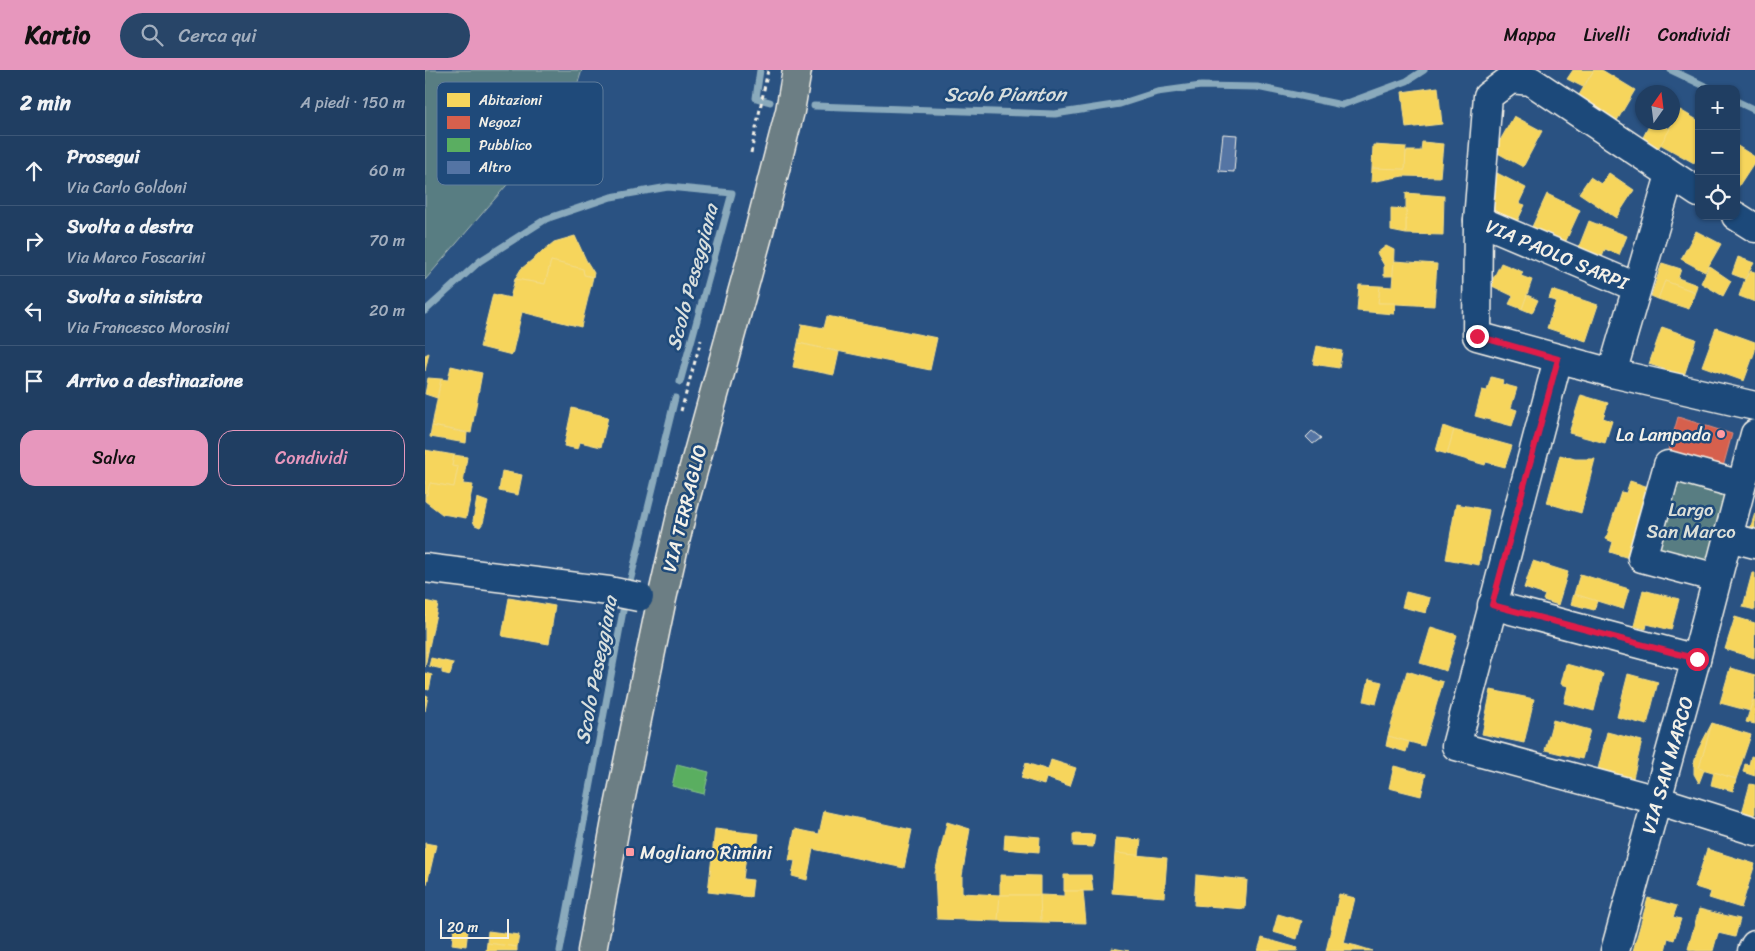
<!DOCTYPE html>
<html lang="it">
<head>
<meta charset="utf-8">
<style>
	:root { --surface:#203e62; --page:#284568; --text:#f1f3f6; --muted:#a2aebe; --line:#3d5777; --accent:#e797bd }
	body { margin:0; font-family:Sriracha,sans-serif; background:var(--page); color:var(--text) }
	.controls { position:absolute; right:15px; top:15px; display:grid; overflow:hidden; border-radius:10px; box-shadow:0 1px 4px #0004 }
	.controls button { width:45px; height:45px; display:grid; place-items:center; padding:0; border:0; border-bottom:1px solid var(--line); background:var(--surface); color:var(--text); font:25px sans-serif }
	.compass { position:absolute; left:1210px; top:15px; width:45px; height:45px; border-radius:50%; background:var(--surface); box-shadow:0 1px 4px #0004; rotate:14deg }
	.scale { position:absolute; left:15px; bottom:12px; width:69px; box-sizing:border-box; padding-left:5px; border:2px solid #f4f1e8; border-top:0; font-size:14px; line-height:18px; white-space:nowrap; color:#f4f1e8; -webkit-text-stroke:4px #1f4a7a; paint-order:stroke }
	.stop { position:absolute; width:15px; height:15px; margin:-11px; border:4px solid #e11d48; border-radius:50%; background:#fff }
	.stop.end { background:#e11d48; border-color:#fff; box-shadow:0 1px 5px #0008 }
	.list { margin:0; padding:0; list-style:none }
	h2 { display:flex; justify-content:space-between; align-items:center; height:65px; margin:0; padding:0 20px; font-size:21px }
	h2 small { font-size:16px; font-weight:400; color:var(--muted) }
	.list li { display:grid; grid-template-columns:32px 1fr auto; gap:15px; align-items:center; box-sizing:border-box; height:70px; padding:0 20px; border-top:1px solid var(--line) }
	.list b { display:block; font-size:19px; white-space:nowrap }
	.list p { margin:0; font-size:16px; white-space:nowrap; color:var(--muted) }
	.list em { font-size:16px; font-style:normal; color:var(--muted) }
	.actions { display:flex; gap:10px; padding:15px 20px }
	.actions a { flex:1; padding:11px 0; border:1px solid var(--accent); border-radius:15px; text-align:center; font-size:18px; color:var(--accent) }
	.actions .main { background:var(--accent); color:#111 }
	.icon { flex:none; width:28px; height:28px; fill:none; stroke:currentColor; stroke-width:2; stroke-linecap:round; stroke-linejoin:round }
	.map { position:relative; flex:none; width:1330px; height:881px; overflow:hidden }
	header { display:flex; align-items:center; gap:30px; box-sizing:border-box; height:70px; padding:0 25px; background:var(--accent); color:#111 }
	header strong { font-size:24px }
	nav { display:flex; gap:28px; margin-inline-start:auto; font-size:18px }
	.search { width:350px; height:45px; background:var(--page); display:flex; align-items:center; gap:12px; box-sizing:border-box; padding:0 18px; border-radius:28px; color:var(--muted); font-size:19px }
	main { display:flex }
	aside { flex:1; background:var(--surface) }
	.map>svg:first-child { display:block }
</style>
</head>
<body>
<header>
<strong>Kartio</strong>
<div class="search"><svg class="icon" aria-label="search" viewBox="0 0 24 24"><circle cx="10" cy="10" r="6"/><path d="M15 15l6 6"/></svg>Cerca qui</div>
<nav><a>Mappa</a><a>Livelli</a><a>Condividi</a></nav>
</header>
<main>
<aside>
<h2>2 min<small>A piedi · 150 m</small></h2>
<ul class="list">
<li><svg class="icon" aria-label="ahead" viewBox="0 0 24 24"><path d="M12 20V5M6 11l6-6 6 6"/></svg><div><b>Prosegui</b><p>Via Carlo Goldoni</p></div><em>60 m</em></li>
<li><svg class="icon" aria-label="right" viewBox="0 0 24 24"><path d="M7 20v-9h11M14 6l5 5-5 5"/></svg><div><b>Svolta a destra</b><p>Via Marco Foscarini</p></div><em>70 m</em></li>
<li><svg class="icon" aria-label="left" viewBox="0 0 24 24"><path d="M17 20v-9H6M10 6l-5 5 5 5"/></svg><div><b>Svolta a sinistra</b><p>Via Francesco Morosini</p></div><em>20 m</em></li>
<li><svg class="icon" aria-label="arrive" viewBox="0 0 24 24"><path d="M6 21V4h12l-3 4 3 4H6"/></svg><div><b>Arrivo a destinazione</b></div></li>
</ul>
<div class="actions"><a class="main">Salva</a><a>Condividi</a></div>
</aside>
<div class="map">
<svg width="1330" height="881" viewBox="0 0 1330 881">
	<rect width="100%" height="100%" fill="#2a5282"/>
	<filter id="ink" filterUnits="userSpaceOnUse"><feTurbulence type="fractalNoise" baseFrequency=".02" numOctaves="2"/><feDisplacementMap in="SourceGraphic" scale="10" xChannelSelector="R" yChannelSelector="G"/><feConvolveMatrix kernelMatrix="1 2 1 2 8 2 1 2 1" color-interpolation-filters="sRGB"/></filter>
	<g filter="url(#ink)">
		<!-- green -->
		<g fill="#587d82" stroke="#a6b7b5">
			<path d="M0 0H157L143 44 0 210Z"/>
			<path d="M1248 403 1306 420 1286 497 1227 481Z"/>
		</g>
		<!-- homes -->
		<g fill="#f6d55c" stroke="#f5dd86">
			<path d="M1148 0H1169L1158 17 1142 9Z"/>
			<path d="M1169 0H1177L1210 20 1190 54 1151 30Z"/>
			<path d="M1013 17 1017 54 981 58 977 22Z"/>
			<path d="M1255 40 1274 51V84L1269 93 1235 74Z"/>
			<path d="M1089 46 1117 61 1098 97 1069 81Z"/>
			<path d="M1226 52H1233L1245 59 1231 82 1215 73Z"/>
			<path d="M997 72 1018 74 1015 107 978 106 946 112 947 98 980 99 981 81H996Z"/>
			<path d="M948 75 981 77 980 99 947 98Z"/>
			<path d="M1311 75 1330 87V91L1313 117 1311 116Z"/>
			<path d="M1070 102 1101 118 1094 133 1100 135 1091 154 1061 140 1071 120 1063 117Z"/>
			<path d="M1184 103 1209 120 1191 148 1154 123 1165 107 1176 114Z"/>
			<path d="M981 123 1019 126 1018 165 981 164Z"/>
			<path d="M1122 124 1155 140 1139 175 1106 159Z"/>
			<path d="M966 138 981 139V164L966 161Z"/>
			<path d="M1164 151 1202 166 1194 185 1180 179 1175 193 1151 184Z"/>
			<path d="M1271 161 1296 174 1280 202 1256 189Z"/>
			<path d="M150 166 161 190 169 203 168 207 159 205 158 199 126 191 120 214 90 209 96 199 129 172Z"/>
			<path d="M961 176 969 180 968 206H959V195L952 183Z"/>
			<path d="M1313 187 1329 193 1320 209 1307 204Z"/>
			<path d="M126 191 158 199 159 205 168 207 156 257 97 242 87 285 55 277 68 224 85 228 90 209 120 214Z"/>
			<path d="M969 191 1012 194 1009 236 953 233 955 216 967 217Z"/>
			<path d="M1076 193 1098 202 1096 206 1107 210 1097 239 1084 234 1088 226 1065 215Z"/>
			<path d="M1237 193 1256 199 1253 208 1272 215 1270 222 1240 211 1233 229 1226 226Z"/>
			<path d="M1284 196 1306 211 1298 226 1276 213Z"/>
			<path d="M1326 201 1330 202V232L1314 226 1320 209Z"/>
			<path d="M1240 211 1270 222 1264 239 1233 229Z"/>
			<path d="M934 215 955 216 953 233H970L969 244 932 241Z"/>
			<path d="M1127 220 1173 235 1161 271 1122 258 1131 231 1124 229Z"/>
			<path d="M1102 225 1113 230 1107 243 1097 239Z"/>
			<path d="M402 246 512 268 505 300 373 273 377 254 399 258Z"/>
			<path d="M1237 257 1271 269 1259 306 1224 294Z"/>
			<path d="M1291 258 1330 272V281L1319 311 1277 296Z"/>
			<path d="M373 273 414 282 409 305 368 297Z"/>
			<path d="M892 276 917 281 914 298 888 294Z"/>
			<path d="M4 283 0 301V285Z"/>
			<path d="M26 296 57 303 46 363 7 356 16 309 23 310Z"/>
			<path d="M1066 307 1078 310 1077 314 1092 318 1086 338 1092 340 1087 356 1050 346 1057 320 1062 321Z"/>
			<path d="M3 308 16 309 12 328 0 324Z"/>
			<path d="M1156 325 1183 333 1178 348 1187 351 1180 373 1144 363Z"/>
			<path d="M147 338 183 347 176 377 155 372 153 379 139 376Z"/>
			<path d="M7 356 42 363 41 373 5 367Z"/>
			<path d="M1018 356 1029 360 1022 384 1011 381Z"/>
			<path d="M1029 360 1087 376 1080 397 1061 392 1060 395 1022 384Z"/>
			<path d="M0 380 29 385 27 396 33 397 29 417 5 413 2 425H0Z"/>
			<path d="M29 385 42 387 38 414 48 415 41 448 17 444 0 431V425H2L5 413 29 417 33 397 27 396Z"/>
			<path d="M1135 385 1150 389H1170L1156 443 1122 433Z"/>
			<path d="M77 401 97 405 93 425 74 421Z"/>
			<path d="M1205 411 1236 421 1213 491 1185 482 1188 472 1181 469 1196 422 1201 423Z"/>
			<path d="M52 428 63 432 58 453 55 457 50 455 48 451Z"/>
			<path d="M1031 434 1064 440 1054 495 1021 489Z"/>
			<path d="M1330 443V460L1325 459Z"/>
			<path d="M1108 491 1143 502 1133 535 1118 530 1120 525 1099 518Z"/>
			<path d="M1327 503H1330V540L1318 537Z"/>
			<path d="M1155 504 1204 519 1198 539 1149 524Z"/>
			<path d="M1218 520 1254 529 1246 560 1222 554 1221 559 1209 556Z"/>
			<path d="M981 522 1005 528 1001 543 977 537Z"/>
			<path d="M1149 524 1172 531 1169 540 1146 534Z"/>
			<path d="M84 528 130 536 124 574 77 566Z"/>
			<path d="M0 531 13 534 3 582H0Z"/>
			<path d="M1310 547 1330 553 1329 588 1300 579Z"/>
			<path d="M1006 557 1032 565 1021 601 995 593Z"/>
			<path d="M0 582H3L0 597Z"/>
			<path d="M6 588 28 593 25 605 17 603V599L4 596Z"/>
			<path d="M1141 594 1178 604 1169 641 1139 633 1143 616 1136 614Z"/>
			<path d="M1305 598 1330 605V622L1325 641 1295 633Z"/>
			<path d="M982 601 1018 612 999 676 963 666Z"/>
			<path d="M0 603 7 605 4 620 0 619Z"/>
			<path d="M1203 604 1233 612 1222 655 1192 647Z"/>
			<path d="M944 609 957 612 951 634 939 631Z"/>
			<path d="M1066 620 1109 629 1099 673 1057 664Z"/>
			<path d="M0 625 3 626 0 641Z"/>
			<path d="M1328 630H1330V654L1321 652Z"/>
			<path d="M1128 650 1165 660 1157 689 1120 680Z"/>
			<path d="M1287 653 1326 665 1311 709 1274 698Z"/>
			<path d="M1287 653 1274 698 1279 700 1274 713 1269 704V693L1273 680Z"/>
			<path d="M1182 662 1217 671 1208 708 1173 699Z"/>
			<path d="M963 666 984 672 981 682 961 676Z"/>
			<path d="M1326 686 1330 687V706L1318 702 1320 694 1324 695Z"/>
			<path d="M626 690 651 698 645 716 621 708 619 715 596 708 601 693 623 700Z"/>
			<path d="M969 696 1001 704 996 726 964 718Z"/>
			<path d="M1289 702 1311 709 1308 721 1286 715Z"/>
			<path d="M1325 714 1330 715V746L1317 743Z"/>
			<path d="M399 741 487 760 479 798 388 779 382 810 367 806 370 791 364 790 370 759 394 764Z"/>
			<path d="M522 752 545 759 537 806V823L575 825 573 851 512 849 510 803Z"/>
			<path d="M290 759 334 764 331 788 321 786 318 809 328 810 326 827 283 822Z"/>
			<path d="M580 764 615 767 614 782 579 779Z"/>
			<path d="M648 764 670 765 668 777 648 776Z"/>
			<path d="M691 768 716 770 714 786 690 783Z"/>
			<path d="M0 773 11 775 2 814 0 813Z"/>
			<path d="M1282 779 1330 794 1316 838 1284 828 1286 822 1270 817Z"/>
			<path d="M690 783 742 788 739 827 687 823Z"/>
			<path d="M575 805 615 806V825H575Z"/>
			<path d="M639 805H666L668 821H639Z"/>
			<path d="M771 805 822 810 820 839 769 835Z"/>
			<path d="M639 821H658L661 853 616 852 615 825 639 826Z"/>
			<path d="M914 824 930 828 919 873 932 876 930 881H901Z"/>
			<path d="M575 825H615L616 852 573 851Z"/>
			<path d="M1223 828 1252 836 1248 847 1256 849 1249 870 1243 868 1240 881H1208Z"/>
			<path d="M1274 839 1315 849 1310 867 1293 863 1288 881H1271L1263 879Z"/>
			<path d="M853 844 877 851 872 869 848 862Z"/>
			<path d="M29 858 43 860 41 876 27 874Z"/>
			<path d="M63 861 94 865 92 877 62 873Z"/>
			<path d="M837 868 873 878 872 881H833Z"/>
			<path d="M62 873 92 877V881H61Z"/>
			<path d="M932 876 948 881H930Z"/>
			<path d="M687 878 704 881H687Z"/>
		</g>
		<!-- shops -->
		<path fill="#d6604d" stroke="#df8c7c" d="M1253 347 1307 364 1295 408 1240 393Z"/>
		<!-- public -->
		<path fill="#5aae61" stroke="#88c28a" d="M252 694 284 702 279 724 247 716Z"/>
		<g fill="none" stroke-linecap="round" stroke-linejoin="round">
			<!-- stream -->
			<g stroke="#8aaabc" stroke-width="7">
				<path d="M335 0 331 28 345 32"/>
				<path d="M1246 0 1286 19"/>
				<path d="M1311 31 1330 40"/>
				<path d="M389 36 630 44 695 34 732 22 776 16 832 17 917 35 982 11 999 0"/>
				<path d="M0 241 55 191 121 149 186 127 243 117 307 123 255 312"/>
				<path d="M203 520 250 328"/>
				<path d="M135 881 200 530"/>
			</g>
		</g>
		<!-- building -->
		<g fill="#5474a4" stroke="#f4f1e8">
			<path d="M798 64 812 65 809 102 794 101Z"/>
			<path d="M887 361 896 368 888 374 881 367Z"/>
		</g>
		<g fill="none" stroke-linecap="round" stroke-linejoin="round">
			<defs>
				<g id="street">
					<path d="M1274 123 1106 11 1086 9 1063 26 1053 150 1052 266 1187 303 1330 336"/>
					<path d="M1311 146 1330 158"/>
					<path d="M1053 150 1211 217"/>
					<path d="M1133 289 1031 676 1232 730 1330 761"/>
					<path d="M1187 303 1245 105"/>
					<path d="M1303 467 1330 474"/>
					<path d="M0 498 184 521"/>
					<path d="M1292 508 1217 488 1243 395 1316 415"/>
					<path d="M1067 535 1271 589"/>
					<path d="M1190 881 1271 589 1330 364"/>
					<path d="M1327 881 1330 875"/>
				</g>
				<path id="primary" d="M167 881 191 751 236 533 258 437 332 169 365 41 372 0"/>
			</defs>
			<!-- street casing -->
			<use href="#street" stroke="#f4f1e8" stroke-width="31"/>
			<!-- primary casing -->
			<use href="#primary" stroke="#f4f1e8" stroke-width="31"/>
			<!-- path -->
			<g stroke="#f4f1e8" stroke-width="3" stroke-dasharray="4 4" stroke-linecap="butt">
				<path d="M326 83 343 0"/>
				<path d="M256 341 276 270"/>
			</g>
			<!-- street -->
			<use href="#street" stroke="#1f4a7a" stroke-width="28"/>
			<!-- primary -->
			<use href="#primary" stroke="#6c7e84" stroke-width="28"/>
			<defs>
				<path id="street-bridge" d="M184 521 214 527"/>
			</defs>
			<!-- street-bridge casing -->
			<use href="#street-bridge" stroke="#f4f1e8" stroke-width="31" stroke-linecap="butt"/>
			<!-- street-bridge -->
			<use href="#street-bridge" stroke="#1f4a7a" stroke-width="28"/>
		</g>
	</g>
	<g fill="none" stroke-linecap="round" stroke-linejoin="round" filter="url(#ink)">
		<!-- route -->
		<path stroke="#e11d48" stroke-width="6" d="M1052 266 1133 289 1067 535 1272 589"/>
	</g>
	<!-- markers -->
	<g fill="#ff9aa2" stroke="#1f4a7a" stroke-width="2">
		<circle cx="1296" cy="364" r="5"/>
		<rect x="200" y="777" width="10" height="10" rx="2.5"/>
	</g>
	<g text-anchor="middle" stroke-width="5" stroke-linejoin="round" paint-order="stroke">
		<!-- street labels -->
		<g font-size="19" fill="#f4f1e8" stroke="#1f4a7a">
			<text transform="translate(1132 184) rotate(23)" y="7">VIA PAOLO SARPI</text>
			<text transform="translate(259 438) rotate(-76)" y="7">VIA TERRAGLIO</text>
			<text transform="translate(1242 695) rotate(-74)" y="7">VIA SAN MARCO</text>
		</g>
		<!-- poi labels -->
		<g font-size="19" fill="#f4f1e8" stroke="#1f4a7a" text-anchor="end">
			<text x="1286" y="371">La Lampada</text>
			<text x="215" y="789" text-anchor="start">Mogliano Rimini</text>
		</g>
		<!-- park labels -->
		<g font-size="19" fill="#dde0d9" stroke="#1f4a7a">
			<text x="1266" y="446">Largo<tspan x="1266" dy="22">San Marco</tspan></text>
		</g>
		<!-- water labels -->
		<g font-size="20" font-style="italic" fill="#d9dfdd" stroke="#1f4a7a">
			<text x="580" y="31">Scolo Pianton</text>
			<text transform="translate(267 207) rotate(-75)" y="7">Scolo Peseggiana</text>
			<text transform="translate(171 600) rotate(-79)" y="7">Scolo Peseggiana</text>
		</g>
	</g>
	<!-- legend -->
	<rect x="12" y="12" width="166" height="103" rx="8" fill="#1f4a7a" stroke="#5f7c9b" stroke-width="1"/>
	<rect x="22" y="23" width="23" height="14" fill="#f6d55c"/>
	<rect x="22" y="46" width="23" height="13" fill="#d6604d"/>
	<rect x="22" y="68" width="23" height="14" fill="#5aae61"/>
	<rect x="22" y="91" width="23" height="13" fill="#5474a4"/>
	<g font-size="14" fill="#f4f1e8">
		<text x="54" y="35">Abitazioni</text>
		<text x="54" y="57">Negozi</text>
		<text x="54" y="80">Pubblico</text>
		<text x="54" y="102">Altro</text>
	</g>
</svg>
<div class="controls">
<button>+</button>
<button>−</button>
<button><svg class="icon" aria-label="locate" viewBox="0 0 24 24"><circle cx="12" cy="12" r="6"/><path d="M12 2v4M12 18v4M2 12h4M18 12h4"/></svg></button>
</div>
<svg class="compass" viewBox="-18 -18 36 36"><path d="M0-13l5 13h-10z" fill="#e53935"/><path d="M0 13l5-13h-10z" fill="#a2aebe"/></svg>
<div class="scale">20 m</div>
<div class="stop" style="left:1272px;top:589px"></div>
<div class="stop end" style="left:1052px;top:266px"></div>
</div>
</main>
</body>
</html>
